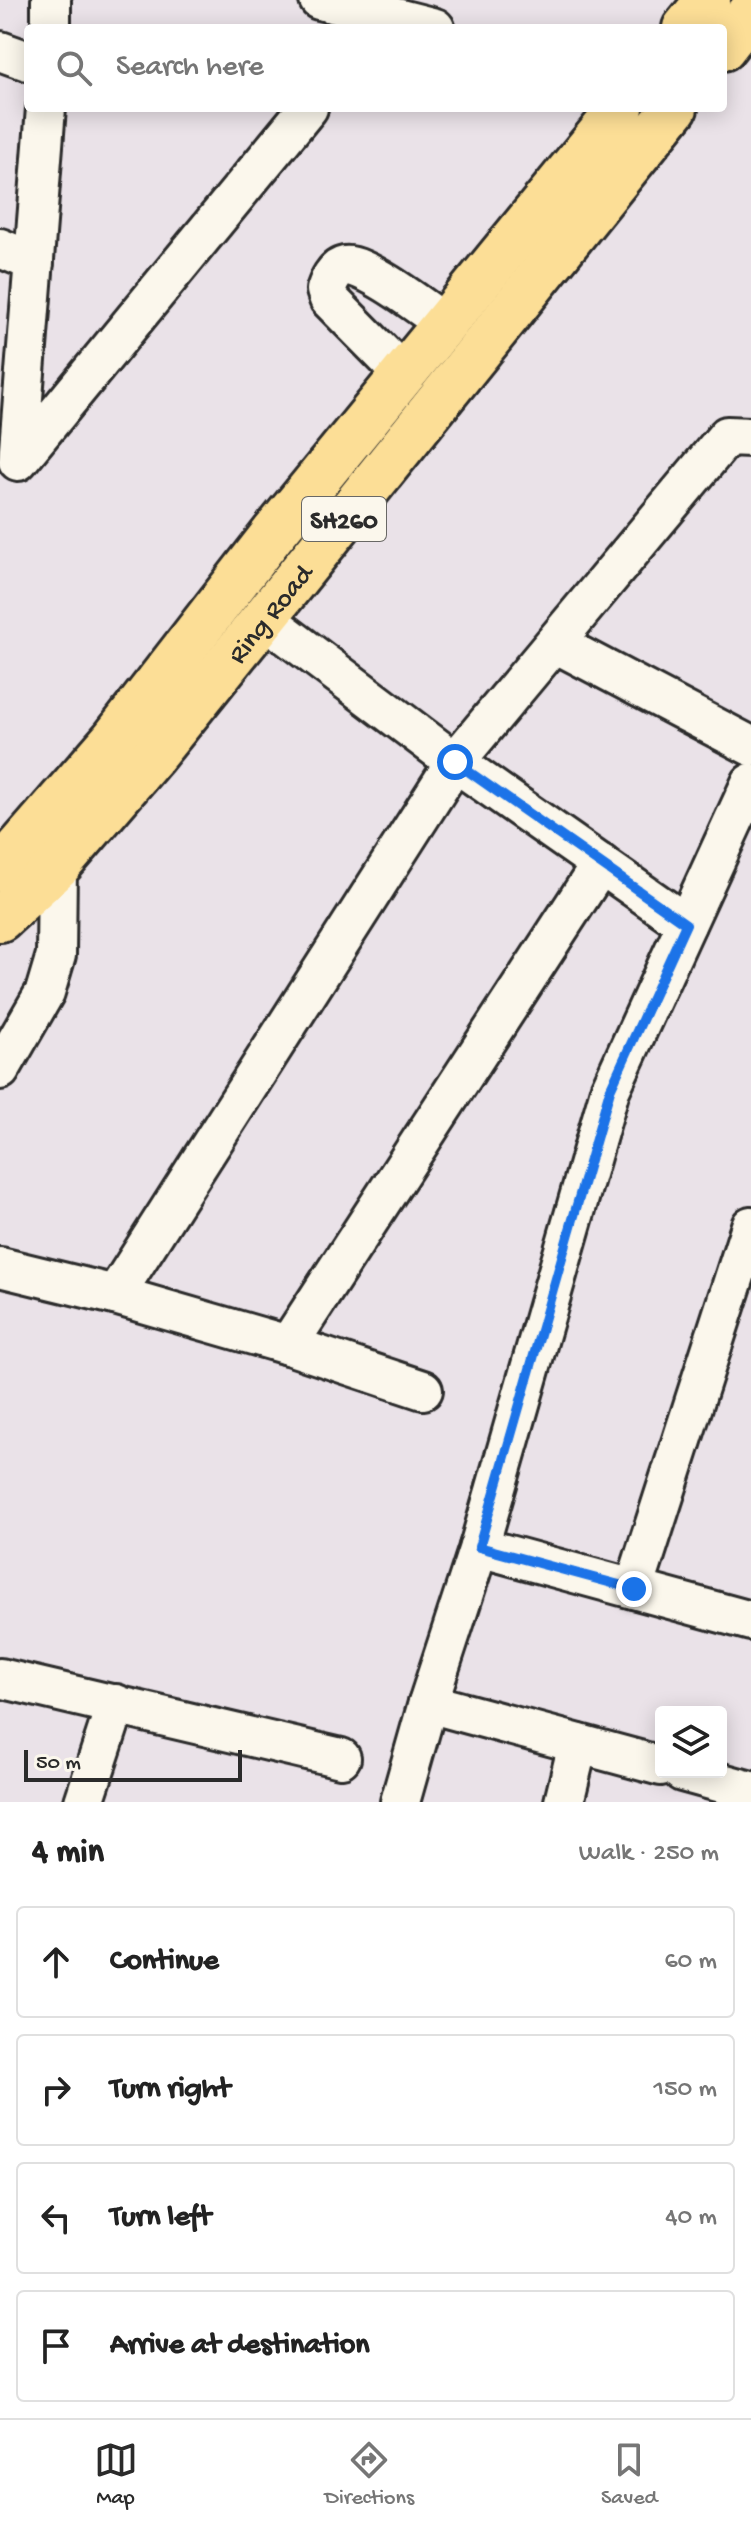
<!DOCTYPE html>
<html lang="en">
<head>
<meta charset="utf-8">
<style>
	:root { --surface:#fff; --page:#f2f2f2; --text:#222; --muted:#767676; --line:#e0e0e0; --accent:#2b2b2b }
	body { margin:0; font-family:"Gochi Hand",sans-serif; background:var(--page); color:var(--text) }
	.controls { position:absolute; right:24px; bottom:24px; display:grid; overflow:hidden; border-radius:8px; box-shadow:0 4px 20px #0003 }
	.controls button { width:72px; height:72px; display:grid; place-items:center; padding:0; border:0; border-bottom:2px solid var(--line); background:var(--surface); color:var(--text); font:40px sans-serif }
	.scale { position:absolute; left:24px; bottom:20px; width:218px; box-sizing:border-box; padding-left:8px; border:4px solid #2b2b2b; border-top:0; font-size:22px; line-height:28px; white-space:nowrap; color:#2b2b2b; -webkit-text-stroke:6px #fbf7ec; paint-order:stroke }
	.stop { position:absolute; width:24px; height:24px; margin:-18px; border:6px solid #1a73e8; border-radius:50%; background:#fff }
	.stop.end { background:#1a73e8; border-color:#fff; box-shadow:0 2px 8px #0008 }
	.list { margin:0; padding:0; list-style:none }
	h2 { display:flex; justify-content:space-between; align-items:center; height:104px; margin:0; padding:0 32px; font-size:34px }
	h2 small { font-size:26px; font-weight:400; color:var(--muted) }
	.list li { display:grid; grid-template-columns:52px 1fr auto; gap:24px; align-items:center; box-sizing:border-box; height:112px; margin:0 16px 16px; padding:0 16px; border:2px solid var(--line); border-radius:8px }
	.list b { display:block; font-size:30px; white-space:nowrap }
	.list em { font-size:26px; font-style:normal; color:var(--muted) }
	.icon { flex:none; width:44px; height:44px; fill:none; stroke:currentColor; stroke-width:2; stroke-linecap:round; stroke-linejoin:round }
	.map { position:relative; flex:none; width:751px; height:1802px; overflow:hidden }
	.search { position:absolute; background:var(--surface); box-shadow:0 4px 20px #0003; left:24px; right:24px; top:24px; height:88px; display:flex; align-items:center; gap:20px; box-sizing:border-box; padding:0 28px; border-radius:8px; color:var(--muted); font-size:30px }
	.sheet { height:616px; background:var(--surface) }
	nav { display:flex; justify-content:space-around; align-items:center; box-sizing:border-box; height:112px; border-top:2px solid var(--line); background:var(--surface); font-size:22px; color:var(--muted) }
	nav a { display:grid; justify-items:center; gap:4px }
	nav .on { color:var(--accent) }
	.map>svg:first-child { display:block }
</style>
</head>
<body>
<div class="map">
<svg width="751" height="1802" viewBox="0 0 751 1802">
	<rect width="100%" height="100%" fill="#eae2e8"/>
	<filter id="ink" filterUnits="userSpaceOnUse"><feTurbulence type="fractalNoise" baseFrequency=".0125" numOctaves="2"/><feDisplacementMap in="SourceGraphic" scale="16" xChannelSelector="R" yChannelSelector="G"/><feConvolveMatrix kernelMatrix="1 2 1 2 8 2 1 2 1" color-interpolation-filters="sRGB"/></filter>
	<g filter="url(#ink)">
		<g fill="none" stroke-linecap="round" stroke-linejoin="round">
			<defs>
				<g id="minor">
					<path d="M319 0 384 15"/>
					<path d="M51 28V0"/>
					<path d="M374 28 384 15 435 28"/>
					<path d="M0 51 28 61"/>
					<path d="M46 108 18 461 308 108"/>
					<path d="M0 248 34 262"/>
					<path d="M403 374 329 299 326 290C329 281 334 268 345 266 363 262 427 311 444 323"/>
					<path d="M264 618 455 762 686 924"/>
					<path d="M555 643 751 746"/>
					<path d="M0 1070 45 992 56 955 57 867"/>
					<path d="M0 1267 115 1295"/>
					<path d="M288 1345 601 864"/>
					<path d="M423 1390 288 1345 115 1295 455 762 727 436 751 437"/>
					<path d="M479 1547 751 1621"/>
					<path d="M634 1589 751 1226"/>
					<path d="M0 1678 341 1758"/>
					<path d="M661 1766 428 1703 479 1547 610 1090 751 783"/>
					<path d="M682 1772 751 1791"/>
					<path d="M84 1802 116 1704"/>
					<path d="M400 1802 428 1703"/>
					<path d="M564 1802 578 1744"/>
				</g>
				<g id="highway">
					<path d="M685 28 708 0"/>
					<path d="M723 48 751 12"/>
					<path d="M0 870 113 740 273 534 621 108"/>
					<path id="s1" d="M0 919 61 863 152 757 675 108"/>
				</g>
			</defs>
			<!-- minor casing -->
			<use href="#minor" stroke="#2b2b2b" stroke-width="44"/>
			<!-- highway casing -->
			<use href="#highway" stroke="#2b2b2b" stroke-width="50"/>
			<!-- minor -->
			<use href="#minor" stroke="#fbf7ec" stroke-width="38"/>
			<!-- highway -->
			<use href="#highway" stroke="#fcde96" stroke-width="44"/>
		</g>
	</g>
	<g fill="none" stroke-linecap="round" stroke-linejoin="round" filter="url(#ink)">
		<!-- route -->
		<path stroke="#1a73e8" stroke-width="10" d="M455 762 686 924 610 1090 479 1547 634 1589"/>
	</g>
	<g text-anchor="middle" stroke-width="7" stroke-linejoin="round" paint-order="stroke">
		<!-- shield labels -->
		<rect fill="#fbf7ec" stroke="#696865" stroke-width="2" x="302" y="497" width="84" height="44" rx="6"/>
		<g font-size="26" font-weight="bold" fill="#2b2b2b">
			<text x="344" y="528">SH260</text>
		</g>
		<!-- street labels -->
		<g font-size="28" fill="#2b2b2b" stroke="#fbf7ec">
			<text dy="10" stroke="none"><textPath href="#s1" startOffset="408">Ring Road</textPath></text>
		</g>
	</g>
</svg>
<div class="controls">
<button><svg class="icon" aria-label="layers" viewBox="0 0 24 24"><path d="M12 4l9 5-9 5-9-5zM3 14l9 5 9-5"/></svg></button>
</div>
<div class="scale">50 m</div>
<div class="stop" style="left:455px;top:762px"></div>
<div class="stop end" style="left:634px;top:1589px"></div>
<div class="search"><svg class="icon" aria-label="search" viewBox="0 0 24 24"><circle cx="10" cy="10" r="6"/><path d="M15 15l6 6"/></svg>Search here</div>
</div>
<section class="sheet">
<h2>4 min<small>Walk · 250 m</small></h2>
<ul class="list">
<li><svg class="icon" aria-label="ahead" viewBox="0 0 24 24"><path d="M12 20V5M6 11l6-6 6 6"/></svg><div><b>Continue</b></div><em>60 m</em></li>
<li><svg class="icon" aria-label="right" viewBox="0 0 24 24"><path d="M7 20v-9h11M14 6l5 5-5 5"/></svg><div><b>Turn right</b></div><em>150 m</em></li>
<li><svg class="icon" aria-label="left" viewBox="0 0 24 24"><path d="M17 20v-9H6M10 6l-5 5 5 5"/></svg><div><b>Turn left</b></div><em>40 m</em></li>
<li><svg class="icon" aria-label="arrive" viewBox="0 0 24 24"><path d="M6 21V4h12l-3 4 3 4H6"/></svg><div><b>Arrive at destination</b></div></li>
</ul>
</section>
<nav>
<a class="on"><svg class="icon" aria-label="map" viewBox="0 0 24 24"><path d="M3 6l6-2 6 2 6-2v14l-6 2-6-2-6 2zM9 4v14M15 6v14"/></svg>Map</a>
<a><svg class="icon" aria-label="directions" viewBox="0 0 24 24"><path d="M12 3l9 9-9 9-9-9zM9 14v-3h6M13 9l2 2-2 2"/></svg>Directions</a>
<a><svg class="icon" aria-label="saved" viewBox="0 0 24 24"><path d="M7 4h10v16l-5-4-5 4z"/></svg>Saved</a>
</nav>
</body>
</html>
